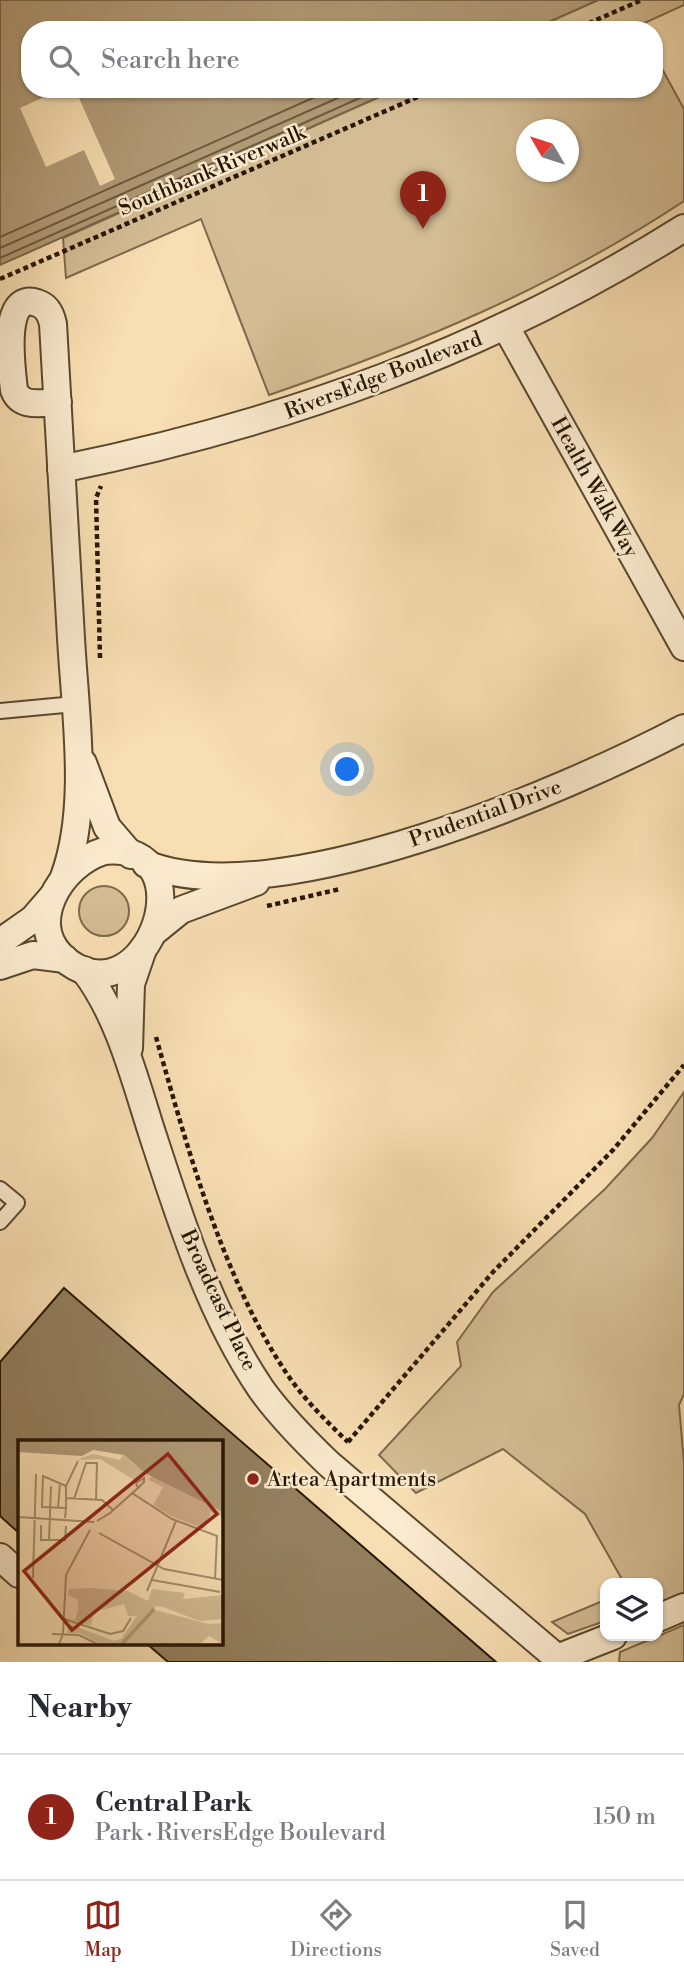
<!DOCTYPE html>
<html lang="en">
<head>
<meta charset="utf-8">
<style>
	:root { --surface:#fff; --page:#f2f2f3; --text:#2b2b33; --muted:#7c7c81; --line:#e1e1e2; --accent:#8f2418 }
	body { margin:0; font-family:"Libre Bodoni",serif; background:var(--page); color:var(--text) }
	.controls { position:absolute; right:21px; bottom:21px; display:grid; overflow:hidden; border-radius:14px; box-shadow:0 2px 5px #0004 }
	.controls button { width:63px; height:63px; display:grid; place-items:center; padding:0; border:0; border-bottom:2px solid var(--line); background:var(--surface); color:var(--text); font:35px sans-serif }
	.compass { position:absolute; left:516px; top:119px; width:63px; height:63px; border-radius:50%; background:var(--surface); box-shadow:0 2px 5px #0004; rotate:309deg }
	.you { position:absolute; left:348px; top:770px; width:24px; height:24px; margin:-18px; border:5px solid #fff; border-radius:50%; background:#1a73e8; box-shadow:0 0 0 10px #1a73e833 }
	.badge { display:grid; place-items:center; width:46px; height:46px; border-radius:50%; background:var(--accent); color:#fff; font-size:23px; font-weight:700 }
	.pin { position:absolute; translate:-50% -58px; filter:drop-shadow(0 2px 4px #0008) }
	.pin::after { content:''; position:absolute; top:37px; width:24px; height:21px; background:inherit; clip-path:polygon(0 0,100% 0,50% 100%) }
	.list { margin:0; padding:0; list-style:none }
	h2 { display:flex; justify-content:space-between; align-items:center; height:91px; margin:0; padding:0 28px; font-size:30px }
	h2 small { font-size:23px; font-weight:400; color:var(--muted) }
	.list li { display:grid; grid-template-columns:46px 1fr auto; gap:21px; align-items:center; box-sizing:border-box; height:126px; padding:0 28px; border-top:2px solid var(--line) }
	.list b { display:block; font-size:26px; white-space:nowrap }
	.list p { margin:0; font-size:23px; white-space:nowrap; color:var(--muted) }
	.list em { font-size:23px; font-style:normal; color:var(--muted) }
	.icon { flex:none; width:38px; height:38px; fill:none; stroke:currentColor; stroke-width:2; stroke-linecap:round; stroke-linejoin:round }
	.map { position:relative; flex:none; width:684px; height:1662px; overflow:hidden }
	.search { position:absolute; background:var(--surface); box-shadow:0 2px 5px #0004; left:21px; right:21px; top:21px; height:77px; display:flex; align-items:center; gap:18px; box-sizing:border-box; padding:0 24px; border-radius:28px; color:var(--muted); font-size:26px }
	.sheet { height:217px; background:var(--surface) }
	nav { display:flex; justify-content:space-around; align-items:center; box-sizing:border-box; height:98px; border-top:2px solid var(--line); background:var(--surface); font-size:19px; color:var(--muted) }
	nav a { display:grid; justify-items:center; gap:4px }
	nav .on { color:var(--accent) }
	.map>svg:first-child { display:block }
</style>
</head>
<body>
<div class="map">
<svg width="684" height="1662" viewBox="0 0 684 1662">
	<rect width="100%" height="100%" fill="#f8dfb3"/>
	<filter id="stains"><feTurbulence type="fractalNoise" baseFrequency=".00286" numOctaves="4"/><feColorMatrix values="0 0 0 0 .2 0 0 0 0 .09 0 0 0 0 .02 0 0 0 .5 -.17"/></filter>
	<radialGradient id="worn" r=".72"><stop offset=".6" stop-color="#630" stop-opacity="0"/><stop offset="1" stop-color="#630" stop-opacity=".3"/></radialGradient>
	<!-- green -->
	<g fill="#d4bd95" stroke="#7d6a4c" stroke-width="2" fill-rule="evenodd">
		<path d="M598 0H684V5L640 25 641 30H531Z"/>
		<path d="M654 54 684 109V201C552 288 418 344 269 395L201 219 66 278 63 238 397 89H654ZM526 130H568V172H526Z"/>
		<circle cx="104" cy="911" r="25"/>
		<path d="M684 1092V1394L679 1405 684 1463V1593L658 1604V1583H624L585 1514 503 1449 416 1493 379 1455 461 1366 457 1342 493 1292 605 1189 652 1138Z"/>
		<path d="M605 1600V1621L568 1634 552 1622Z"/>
		<path d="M684 1625V1662H619L620 1652Z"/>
	</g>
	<!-- water -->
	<path fill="#b19b77" stroke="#796648" stroke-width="2" d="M0 0H598L531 30H30V89H397L0 265Z"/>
	<!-- pier -->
	<path fill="#f8dfb3" d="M62 89H75L115 179 100 186 84 150 46 167 20 108Z"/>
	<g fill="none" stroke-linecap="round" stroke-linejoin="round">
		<!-- shore -->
		<g stroke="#6c583c" stroke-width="2">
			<path d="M0 237 333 89"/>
			<path d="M0 248 358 89"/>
			<path d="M0 258 380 89"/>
		</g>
	</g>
	<!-- building -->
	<path fill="#937f5e" stroke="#261602" stroke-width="2" d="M64 1288 496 1662H168L146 1643H220V1442H19V1533L0 1516V1362Z"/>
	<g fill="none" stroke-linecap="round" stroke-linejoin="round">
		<defs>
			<g id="lane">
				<path d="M0 711 75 704"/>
				<path d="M0 1189 17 1203 0 1222"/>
			</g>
			<g id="street">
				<path d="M506 327 684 647"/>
				<path d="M58 402C41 403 21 408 14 390 12 371 0 290 37 303 47 306 51 314 53 324 59 428 65 533 71 638 75 712 90 807 64 877"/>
				<path d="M61 469C286 423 490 350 684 228"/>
				<path d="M83 763 107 827 131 855"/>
				<path d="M104 851C210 841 148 1020 68 962 22 927 60 864 104 851Z"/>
				<path d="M146 864C276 916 564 791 684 728"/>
				<path d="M155 931 181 910 256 882"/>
				<path d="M0 942 33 919 52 897"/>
				<path d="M0 966 33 955 65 959"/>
				<path d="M84 970C120 1017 135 1081 153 1136 181 1222 210 1314 261 1389 281 1417 305 1441 329 1464L562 1662"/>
				<path d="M129 1048 131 984 143 949"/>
				<path d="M0 1557 19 1574"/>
				<path d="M658 1618 684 1607"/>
				<path d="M557 1658 613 1636"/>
			</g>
		</defs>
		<!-- lane casing -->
		<use href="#lane" stroke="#5a482e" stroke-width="18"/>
		<!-- street casing -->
		<use href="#street" stroke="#5a482e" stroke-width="30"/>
		<!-- path -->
		<g stroke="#261602" stroke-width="4.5" stroke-dasharray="5 3.5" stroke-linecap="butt">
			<path d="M573 30 642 0"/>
			<path d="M0 279 436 89"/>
			<path d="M100 658 96 498 101 486"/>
			<path d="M267 906 340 889"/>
			<path d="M156 1037C187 1147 223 1279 287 1374 304 1399 326 1421 348 1442"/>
			<path d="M348 1442 493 1272 613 1150 684 1065"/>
		</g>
		<!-- lane -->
		<use href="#lane" stroke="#faeace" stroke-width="14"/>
		<!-- street -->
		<use href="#street" stroke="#faeace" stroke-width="26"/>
	</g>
	<!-- markers -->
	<circle fill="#8f2418" stroke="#faeace" stroke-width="2.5" cx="253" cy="1479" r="7"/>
	<g text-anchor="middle" stroke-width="5" stroke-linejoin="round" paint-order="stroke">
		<!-- street labels -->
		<g font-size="21" fill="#261602" stroke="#faeace">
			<text transform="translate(212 170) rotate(-23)" y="7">Southbank Riverwalk</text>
			<text transform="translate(383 375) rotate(-21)" y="7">RiversEdge Boulevard</text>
			<text transform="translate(595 487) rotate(61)" y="7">Health Walk Way</text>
			<text transform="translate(485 813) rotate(-20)" y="7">Prudential Drive</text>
			<text transform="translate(219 1300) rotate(65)" y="7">Broadcast Place</text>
		</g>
		<!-- poi labels -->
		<g font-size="21" fill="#261602" stroke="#faeace" text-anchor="start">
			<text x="267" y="1486">Artea Apartments</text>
		</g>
	</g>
	<!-- overview -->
	<g transform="translate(18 1440)">
		<rect width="205" height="205" fill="#f8dfb3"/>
		<path d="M75 14 102 20 105 15 126 32 116 40 82 19 59 20ZM134 36 205 72V77L193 72 186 89 153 76 135 65 145 47 131 40ZM73 148 110 151 130 161 134 149 167 153 165 159 205 155V179L182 181 145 167 137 166V170L191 184 205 183V204L191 196 182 204H82L62 193H49L51 184 96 201 103 199 119 176H110L106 164 76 172 73 186 49 178 57 180 60 171V160L50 155 51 149Z" fill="#d4bd95"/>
		<path d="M0 0H205V72L127 33 106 15 75 10 64 16 0 12Z" fill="#b19b77"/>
		<path fill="none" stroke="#b19b77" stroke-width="3.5" d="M104 204 136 169"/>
		<path fill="none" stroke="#a48f6c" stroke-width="2" d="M48 46 60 21M114 53 154 79 199 96 197 139M48 58 84 60 95 70M56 59 68 23H79L78 59M40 68 42 43M0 77 76 82M47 78 48 68V46L25 36 24 67 48 68M79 81 92 73 120 48 126 42V38L118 43 120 48M23 85V100H47L48 86M81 93 146 129 205 140M31 100 33 46M15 138 18 34M134 140 202 152M129 151 158 81M46 179 92 194 105 191 113 178M34 194 61 195 79 204M41 204 45 194 48 135 72 90"/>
		<path fill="#8f2418" fill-opacity="0.15" stroke="#8f2418" stroke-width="3.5" d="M150 14 199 74 54 190 6 131Z"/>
		<rect width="205" height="205" fill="none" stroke="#261602" stroke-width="3.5"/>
	</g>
	<rect width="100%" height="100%" filter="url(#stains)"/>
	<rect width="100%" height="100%" fill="url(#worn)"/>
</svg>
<div class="controls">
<button><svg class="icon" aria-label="layers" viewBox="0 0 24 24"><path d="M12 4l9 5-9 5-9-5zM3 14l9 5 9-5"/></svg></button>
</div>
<svg class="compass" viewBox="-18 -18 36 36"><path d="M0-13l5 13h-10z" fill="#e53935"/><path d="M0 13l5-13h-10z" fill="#7c7c81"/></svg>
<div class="you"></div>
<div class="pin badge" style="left:423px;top:229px">1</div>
<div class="search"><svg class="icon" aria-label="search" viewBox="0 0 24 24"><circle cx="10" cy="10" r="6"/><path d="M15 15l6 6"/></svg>Search here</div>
</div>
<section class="sheet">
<h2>Nearby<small></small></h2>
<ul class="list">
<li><span class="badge">1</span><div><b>Central Park</b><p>Park · RiversEdge Boulevard</p></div><em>150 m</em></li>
</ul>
</section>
<nav>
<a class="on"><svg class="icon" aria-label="map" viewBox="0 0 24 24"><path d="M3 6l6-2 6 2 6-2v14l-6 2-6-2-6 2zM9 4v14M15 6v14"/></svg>Map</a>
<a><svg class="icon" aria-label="directions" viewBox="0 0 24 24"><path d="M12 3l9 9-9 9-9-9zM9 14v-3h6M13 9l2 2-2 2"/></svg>Directions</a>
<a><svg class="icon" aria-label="saved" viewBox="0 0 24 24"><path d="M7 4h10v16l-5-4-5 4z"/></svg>Saved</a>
</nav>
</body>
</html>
